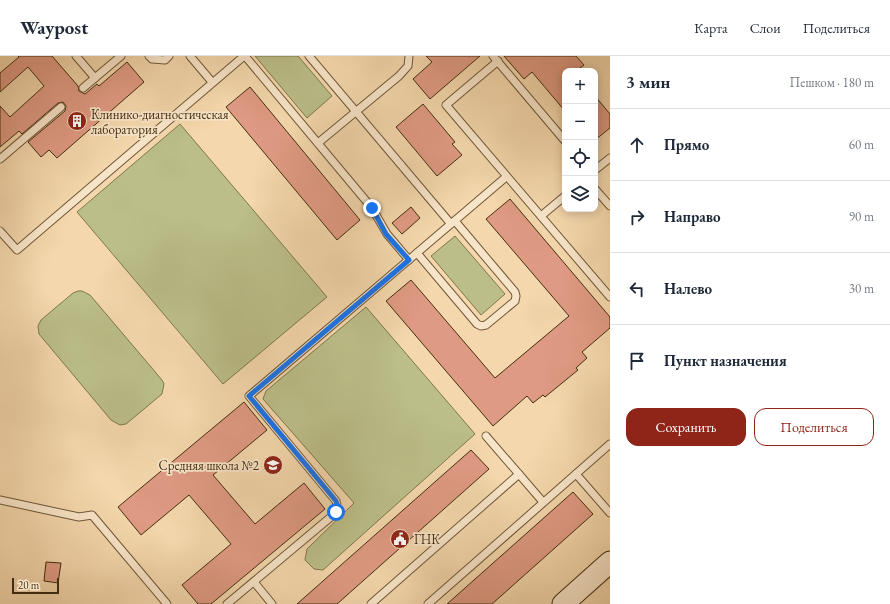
<!DOCTYPE html>
<html lang="ru">
<head>
<meta charset="utf-8">
<style>
	:root { --surface:#fff; --page:#f6f6f7; --text:#1f2937; --muted:#747a83; --line:#e0e1e3; --accent:#8f2418 }
	body { margin:0; font-family:"EB Garamond",serif; background:var(--page); color:var(--text) }
	.controls { position:absolute; right:12px; top:12px; display:grid; overflow:hidden; border-radius:8px; box-shadow:0 2px 10px #0003 }
	.controls button { width:36px; height:36px; display:grid; place-items:center; padding:0; border:0; border-bottom:1px solid var(--line); background:var(--surface); color:var(--text); font:20px sans-serif }
	.scale { position:absolute; left:12px; bottom:10px; width:47px; box-sizing:border-box; padding-left:4px; border:2px solid #432e11; border-top:0; font-size:11px; line-height:14px; white-space:nowrap; color:#432e11; -webkit-text-stroke:3px #f8e5c9; paint-order:stroke }
	.stop { position:absolute; width:12px; height:12px; margin:-9px; border:3px solid #1a73e8; border-radius:50%; background:#fff }
	.stop.end { background:#1a73e8; border-color:#fff; box-shadow:0 1px 4px #0008 }
	.list { margin:0; padding:0; list-style:none }
	h2 { display:flex; justify-content:space-between; align-items:center; height:52px; margin:0; padding:0 16px; font-size:17px }
	h2 small { font-size:13px; font-weight:400; color:var(--muted) }
	.list li { display:grid; grid-template-columns:26px 1fr auto; gap:12px; align-items:center; box-sizing:border-box; height:72px; padding:0 16px; border-top:1px solid var(--line) }
	.list b { display:block; font-size:15px; white-space:nowrap }
	.list em { font-size:13px; font-style:normal; color:var(--muted) }
	.actions { display:flex; gap:8px; padding:12px 16px }
	.actions a { flex:1; padding:9px 0; border:1px solid var(--accent); border-radius:12px; text-align:center; font-size:14px; color:var(--accent) }
	.actions .main { background:var(--accent); color:#fff }
	.icon { flex:none; width:22px; height:22px; fill:none; stroke:currentColor; stroke-width:2; stroke-linecap:round; stroke-linejoin:round }
	.map { position:relative; flex:none; width:610px; height:548px; overflow:hidden }
	header { display:flex; align-items:center; gap:24px; box-sizing:border-box; height:56px; padding:0 20px; background:var(--surface); border-bottom:1px solid var(--line) }
	header strong { font-size:19px }
	nav { display:flex; gap:22px; margin-inline-start:auto; font-size:14px }
	main { display:flex }
	aside { flex:1; background:var(--surface) }
	.map>svg:first-child { display:block }
</style>
</head>
<body>
<header>
<strong>Waypost</strong>
<nav><a>Карта</a><a>Слои</a><a>Поделиться</a></nav>
</header>
<main>
<div class="map">
<svg width="610" height="548" viewBox="0 0 610 548">
	<rect width="100%" height="100%" fill="#f4d7ac"/>
	<filter id="stains"><feTurbulence type="fractalNoise" baseFrequency=".005" numOctaves="4"/><feColorMatrix values="0 0 0 0 .2 0 0 0 0 .09 0 0 0 0 .02 0 0 0 .5 -.17"/></filter>
	<radialGradient id="worn" r=".72"><stop offset=".6" stop-color="#630" stop-opacity="0"/><stop offset="1" stop-color="#630" stop-opacity=".3"/></radialGradient>
	<!-- green -->
	<g fill="#bbbe89" stroke="#7f764d">
		<path d="M255 0H298L332 40 307 62Z"/>
		<path d="M180 68 327 241 223 328 77 156Z"/>
		<path d="M455 180 505 238 481 259 431 200Z"/>
		<path d="M78 235H82L90 239 162 324 164 328 162 338 126 368 120 369 111 364 39 278 38 270 41 264 73 237Z"/>
		<path d="M366 251 475 378 323 514 314 513 305 504 307 493 354 447 263 343 266 335Z"/>
	</g>
	<!-- building -->
	<g fill="#df9a83" stroke="#432e11">
		<path d="M18 0H52L78 30 79 35 85 38 97 28 99 30 127 6 144 26 57 102 49 94 41 101 28 86 65 55 66 50 63 46 58 47 22 78 19 75 0 91V50L10 61 44 30 28 11 0 36V17L19 1Z"/>
		<path d="M426 0H480L430 43 413 23 432 6Z"/>
		<path d="M504 0H576L584 9 576 15H565V55L532 16 524 23Z"/>
		<path d="M250 31 360 164 337 184 226 51Z"/>
		<path d="M595 40 610 58V72L595 84Z"/>
		<path d="M423 48 455 86 452 88 462 99 437 120 396 71Z"/>
		<path d="M510 143 610 261V272L582 296 587 302 576 312 578 314 545 341 543 339 533 347 527 340 493 370 386 245 411 224 495 322 569 260 486 163Z"/>
		<path d="M411 151 420 162 402 178 392 167Z"/>
		<path d="M244 346 267 374 213 419 255 468 304 427 325 453 211 548H198L182 529 231 488 189 439 141 479 118 451Z"/>
		<path d="M471 394 489 413 337 548H297Z"/>
		<path d="M573 436 593 458 492 548H447Z"/>
		<path d="M46 506 61 507 58 527 44 525Z"/>
	</g>
	<g fill="none" stroke-linecap="round" stroke-linejoin="round">
		<defs>
			<g id="lane">
				<path d="M76 0 95 22"/>
				<path d="M149 0 152 3 165 4 169 0"/>
				<path d="M190 0 212 26"/>
				<path d="M245 0 372 152 387 178 409 204"/>
				<path d="M309 0 451 168"/>
				<path d="M493 0 565 85"/>
				<path d="M498 5 446 49 610 241"/>
				<path d="M83 32 121 0"/>
				<path d="M318 87 399 20 408 10 409 0"/>
				<path d="M0 103 61 51"/>
				<path d="M595 114 610 102"/>
				<path d="M595 133 610 150"/>
				<path d="M541 160 565 140"/>
				<path d="M0 175 17 194 244 0"/>
				<path d="M417 197 477 268 481 270 486 269 515 245 516 240 515 236 455 165"/>
				<path d="M486 380 543 446"/>
				<path d="M576 418 610 457"/>
				<path d="M0 444 79 461 92 459 167 548"/>
				<path d="M254 526 272 548"/>
				<path d="M227 548 332 460C337 455 338 452 336 445L249 340 506 121"/>
				<path d="M371 548 519 418"/>
				<path d="M428 548 610 388"/>
			</g>
			<path id="secondary" d="M563 548 610 506"/>
		</defs>
		<!-- lane casing -->
		<use href="#lane" stroke="#6f5838" stroke-width="9"/>
		<!-- secondary casing -->
		<use href="#secondary" stroke="#432e11" stroke-width="23"/>
		<!-- lane -->
		<use href="#lane" stroke="#f8e5c9" stroke-width="7"/>
		<!-- secondary -->
		<use href="#secondary" stroke="#f8e5c9" stroke-width="21"/>
	</g>
	<g fill="none" stroke-linecap="round" stroke-linejoin="round">
		<!-- route -->
		<path stroke="#1a73e8" stroke-width="5" d="M336 456 338 451 336 445 249 340 409 204 386 178 372 152"/>
	</g>
	<!-- icons -->
	<defs>
		<symbol id="building-disc" viewBox="-11 -11 22 22"><circle r="9.5" fill="#8f2418" stroke="#f8e5c9"/><path d="M-4-6H4V6H1V3H-1V6H-4ZM-2.5-4.3h1.7v1.8h-1.7ZM.8-4.3h1.7v1.8H.8ZM-2.5-1h1.7V.8h-1.7ZM.8-1h1.7V.8H.8Z" fill="#fff"/></symbol>
		<symbol id="school-disc" viewBox="-11 -11 22 22"><circle r="9.5" fill="#8f2418" stroke="#f8e5c9"/><path d="M0-5L7-2L0 1L-7-2ZM-4 1L0 2.5L4 1V4Q0 6-4 4Z" fill="#fff"/></symbol>
		<symbol id="civic-disc" viewBox="-11 -11 22 22"><circle r="9.5" fill="#8f2418" stroke="#f8e5c9"/><path d="M-.6-6.5H3V-4.5H.6V-3L4-1V1h2V6H-6V1h2V-1L-.6-3ZM-1.2 2.5V6h2.4V2.5Z" fill="#fff"/></symbol>
	</defs>
	<g fill-rule="evenodd">
		<use href="#building-disc" x="66" y="54" width="22" height="22"/>
		<use href="#school-disc" x="262" y="398" width="22" height="22"/>
		<use href="#civic-disc" x="389" y="472" width="22" height="22"/>
	</g>
	<g text-anchor="middle" stroke-width="3.5" stroke-linejoin="round" paint-order="stroke">
		<!-- poi labels -->
		<g font-size="13" fill="#432e11" stroke="#f8e5c9" text-anchor="start">
			<text x="91" y="63">Клинико-диагностическая<tspan x="91" dy="15">лаборатория</tspan></text>
			<text x="259" y="414" text-anchor="end">Средняя школа №2</text>
			<text x="414" y="488">ГНК</text>
		</g>
	</g>
	<rect width="100%" height="100%" filter="url(#stains)"/>
	<rect width="100%" height="100%" fill="url(#worn)"/>
</svg>
<div class="controls">
<button>+</button>
<button>−</button>
<button><svg class="icon" aria-label="locate" viewBox="0 0 24 24"><circle cx="12" cy="12" r="6"/><path d="M12 2v4M12 18v4M2 12h4M18 12h4"/></svg></button>
<button><svg class="icon" aria-label="layers" viewBox="0 0 24 24"><path d="M12 4l9 5-9 5-9-5zM3 14l9 5 9-5"/></svg></button>
</div>
<div class="scale">20 m</div>
<div class="stop" style="left:336px;top:456px"></div>
<div class="stop end" style="left:372px;top:152px"></div>
</div>
<aside>
<h2>3 мин<small>Пешком · 180 m</small></h2>
<ul class="list">
<li><svg class="icon" aria-label="ahead" viewBox="0 0 24 24"><path d="M12 20V5M6 11l6-6 6 6"/></svg><div><b>Прямо</b></div><em>60 m</em></li>
<li><svg class="icon" aria-label="right" viewBox="0 0 24 24"><path d="M7 20v-9h11M14 6l5 5-5 5"/></svg><div><b>Направо</b></div><em>90 m</em></li>
<li><svg class="icon" aria-label="left" viewBox="0 0 24 24"><path d="M17 20v-9H6M10 6l-5 5 5 5"/></svg><div><b>Налево</b></div><em>30 m</em></li>
<li><svg class="icon" aria-label="arrive" viewBox="0 0 24 24"><path d="M6 21V4h12l-3 4 3 4H6"/></svg><div><b>Пункт назначения</b></div></li>
</ul>
<div class="actions"><a class="main">Сохранить</a><a>Поделиться</a></div>
</aside>
</main>
</body>
</html>
